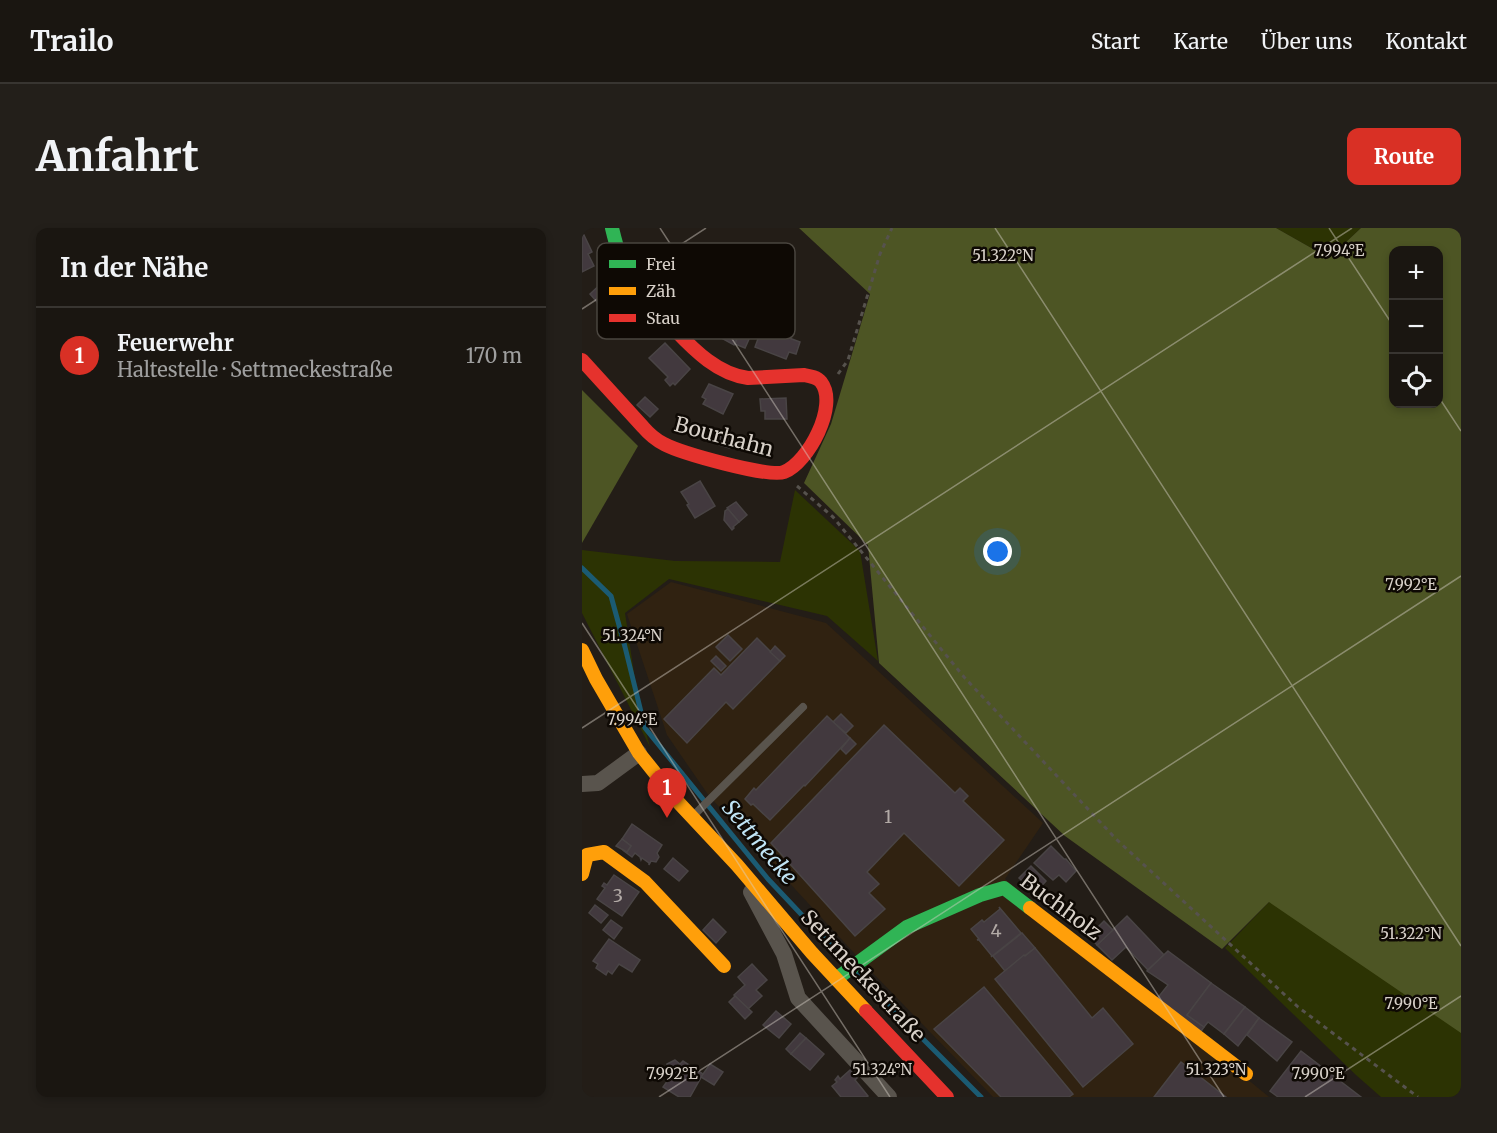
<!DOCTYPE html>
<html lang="de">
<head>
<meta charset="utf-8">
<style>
	:root { --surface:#1a1611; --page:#231f1a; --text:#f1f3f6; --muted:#9f9f9f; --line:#383531; --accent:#d93025 }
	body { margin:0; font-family:Merriweather,serif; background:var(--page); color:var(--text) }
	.controls { position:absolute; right:18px; top:18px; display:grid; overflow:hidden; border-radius:12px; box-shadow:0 3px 9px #0003 }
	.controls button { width:54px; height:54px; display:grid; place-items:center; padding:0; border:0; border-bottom:2px solid var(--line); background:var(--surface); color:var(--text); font:30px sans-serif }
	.you { position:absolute; left:416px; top:324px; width:21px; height:21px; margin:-15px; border:4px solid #fff; border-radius:50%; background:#1a73e8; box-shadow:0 0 0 9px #1a73e833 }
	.badge { display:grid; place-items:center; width:39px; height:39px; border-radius:50%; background:var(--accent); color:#fff; font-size:20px; font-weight:700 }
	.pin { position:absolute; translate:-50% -50px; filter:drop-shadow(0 2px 3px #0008) }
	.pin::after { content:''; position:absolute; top:32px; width:21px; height:18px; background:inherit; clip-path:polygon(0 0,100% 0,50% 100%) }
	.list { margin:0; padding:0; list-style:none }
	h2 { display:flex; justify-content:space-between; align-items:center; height:78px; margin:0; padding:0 24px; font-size:26px }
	h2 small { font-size:20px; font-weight:400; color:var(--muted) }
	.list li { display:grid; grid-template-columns:39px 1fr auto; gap:18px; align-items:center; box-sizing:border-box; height:96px; padding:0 24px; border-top:2px solid var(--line) }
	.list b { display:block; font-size:22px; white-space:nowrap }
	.list p { margin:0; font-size:20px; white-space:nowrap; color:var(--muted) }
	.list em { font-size:20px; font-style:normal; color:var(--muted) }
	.icon { flex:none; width:33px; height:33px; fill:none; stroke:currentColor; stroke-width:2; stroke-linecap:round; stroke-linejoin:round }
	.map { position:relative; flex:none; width:879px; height:869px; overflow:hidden; border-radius:12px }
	header { display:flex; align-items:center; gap:36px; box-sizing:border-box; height:84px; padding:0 30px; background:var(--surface); border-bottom:2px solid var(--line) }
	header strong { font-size:28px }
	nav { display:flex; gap:33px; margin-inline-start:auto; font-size:21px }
	.intro { display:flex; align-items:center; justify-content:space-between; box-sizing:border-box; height:144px; padding:0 36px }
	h1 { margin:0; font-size:42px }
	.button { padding:15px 27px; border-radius:12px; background:var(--accent); color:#fff; font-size:21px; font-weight:700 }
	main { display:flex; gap:36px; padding:0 36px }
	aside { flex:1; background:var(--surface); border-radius:12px; box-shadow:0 3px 9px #0003 }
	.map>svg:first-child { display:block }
</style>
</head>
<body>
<header>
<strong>Trailo</strong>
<nav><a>Start</a><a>Karte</a><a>Über uns</a><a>Kontakt</a></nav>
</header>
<div class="intro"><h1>Anfahrt</h1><a class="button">Route</a></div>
<main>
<aside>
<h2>In der Nähe<small></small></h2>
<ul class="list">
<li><span class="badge">1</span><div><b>Feuerwehr</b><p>Haltestelle · Settmeckestraße</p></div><em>170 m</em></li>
</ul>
</aside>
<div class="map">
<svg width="879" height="869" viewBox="0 0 879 869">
	<rect width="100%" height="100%" fill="#231d17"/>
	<!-- built -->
	<path fill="#302211" d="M89 354 244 395 461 595 423 651 687 869H411L286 740 127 568 85 507 45 386Z"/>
	<!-- green -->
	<g fill="#2c3303">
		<path d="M694 0H779L747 30Z"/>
		<path d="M213 262 278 323 296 433 245 388 87 351 43 385 57 478 68 519 0 385V322L93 333 198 334Z"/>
		<path d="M689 672 879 802V869H799L774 847 643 720Z"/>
	</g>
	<!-- forest -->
	<g fill="#4d5524" fill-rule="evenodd">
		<path d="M217 0H694L747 30 779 0H879V805L687 674 640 721 483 608 297 435 286 317 222 255 249 196 288 66ZM812 22H856V176H812Z"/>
		<path d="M0 162 56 218 0 315Z"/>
	</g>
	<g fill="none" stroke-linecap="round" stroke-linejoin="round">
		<!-- stream -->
		<g stroke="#1b5b73" stroke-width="5">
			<path d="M0 340 29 368 43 419 63 500 186 651 266 736"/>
			<path d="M273 743 399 869"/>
		</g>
	</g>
	<!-- building -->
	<g fill="#42393e" stroke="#494445" stroke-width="1.5">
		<path d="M2 7 10 24 6 26 12 38 0 44V8Z"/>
		<path d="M23 52 38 69 23 83 8 66Z"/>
		<path d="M137 86 161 96 152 117 132 106 134 101 131 99Z"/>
		<path d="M161 96 172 100 163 120 153 116Z"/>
		<path d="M180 100 218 114 214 126 207 124 204 131 173 119Z"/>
		<path d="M83 115 108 141 93 157 91 155 88 158 83 152 86 149 67 130Z"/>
		<path d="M127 156 151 166 141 186 121 176 124 171 120 169Z"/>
		<path d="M63 169 76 181 68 189 55 177Z"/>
		<path d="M204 170 205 191H183V183H179L178 171Z"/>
		<path d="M140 202 151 205 148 220 137 217Z"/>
		<path d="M118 253 133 278 113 290 105 277 107 276 99 264Z"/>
		<path d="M154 274 165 287 157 294 145 280Z"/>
		<path d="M146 281 157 294 151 299 152 300 150 302 142 292 143 283Z"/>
		<path d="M146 407 160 421 148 433 134 419Z"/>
		<path d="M175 410 198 433 151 481 144 474 105 515 82 491 132 440 139 447Z"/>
		<path d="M193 418 203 428 198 433 188 424Z"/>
		<path d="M134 428 144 438 139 443 129 433Z"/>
		<path d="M259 486 271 498 264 505 251 494Z"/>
		<path d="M245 488 268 510 223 558 222 557 188 592 171 576 169 577 163 571 172 560 174 562Z"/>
		<path d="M302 497 373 565 378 560 386 568 381 573 422 612 377 658 322 605 285 644 297 656 287 665 303 681 273 708 189 615Z"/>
		<path d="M268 510 274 516 264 526 259 521Z"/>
		<path d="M50 596 80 617 75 625 77 629 74 634 69 633 67 637V635L60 630 59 632 58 629 53 625 50 629 42 623H43L45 624 49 618 40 611Z"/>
		<path d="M40 611 49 618 45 624 34 618Z"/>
		<path d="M469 618 482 631H484L494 643 484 654 477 647 471 652 452 635Z"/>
		<path d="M91 630 106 643 97 653 82 641Z"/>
		<path d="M449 638 464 653 453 665 437 650Z"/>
		<path d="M32 647 57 664 40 688 15 671 23 660 20 658 22 655 25 657Z"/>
		<path d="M13 677 26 687 19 695 7 685Z"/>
		<path d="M417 679 439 705 409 729 410 728 397 712H395L397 711 389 701 400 692 402 694 418 681Z"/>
		<path d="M545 688 582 727 566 742 544 719 530 732 515 717Z"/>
		<path d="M131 691 144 704 134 715 121 702Z"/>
		<path d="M29 692 40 700 32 711 21 702Z"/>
		<path d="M522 693 531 702 515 717 507 708Z"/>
		<path d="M440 705 453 720 423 743 411 728Z"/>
		<path d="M27 711 58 732 50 744 37 736 30 746 26 743 24 747 14 740 16 736 11 733Z"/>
		<path d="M453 720 510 790 521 780 551 816 501 859 413 751 442 727 443 728Z"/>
		<path d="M586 723 629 755 605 787 622 799 618 805 574 772 586 757 565 743Z"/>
		<path d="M170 736 185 752 174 762 180 768 166 781 152 767 163 757 156 749Z"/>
		<path d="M629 755 663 779 642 806 626 794 622 799 605 787Z"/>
		<path d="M402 759 491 866 487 869H419L352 801Z"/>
		<path d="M153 768 170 784 163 791 147 774Z"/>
		<path d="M663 779 677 790 656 818 642 806Z"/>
		<path d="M194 783 209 796 197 810 181 797Z"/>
		<path d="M677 790 710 814 695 833 665 807Z"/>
		<path d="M218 805 224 810 209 826 204 821Z"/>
		<path d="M224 810 242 826 228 842 209 826Z"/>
		<path d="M719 823 779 869H696L688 863Z"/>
		<path d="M93 832 98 836 101 833 121 846 108 869H97L81 859 89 848 85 845V836Z"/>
		<path d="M599 834 644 869H572Z"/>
		<path d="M128 836 141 844 132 857 119 849Z"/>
		<path d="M268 842 275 850 273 852 286 868 284 869H259L250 858 255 854 253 852 256 848 258 851Z"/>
	</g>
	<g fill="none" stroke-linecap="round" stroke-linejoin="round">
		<!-- path -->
		<g stroke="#56524d" stroke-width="3" stroke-dasharray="4.5 4.5" stroke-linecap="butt">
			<path d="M256 146 266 132 298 26 310 0"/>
			<path d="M215 258 251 289 382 449 534 611 716 779 836 869"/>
		</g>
		<!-- lane -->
		<path stroke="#59544d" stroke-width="8" d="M110 589 221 479"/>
		<!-- street -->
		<g stroke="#59544d" stroke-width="16">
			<path d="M0 556 16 555 57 525"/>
			<path d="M169 664 202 726 216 770 307 869"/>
		</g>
		<!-- fast -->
		<g stroke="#30b455" stroke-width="14">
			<path d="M30 0C36 25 43 49 59 69 69 81 81 91 93 102"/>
			<path d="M254 751 325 699 398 667 422 660 448 680"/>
		</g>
		<!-- slow -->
		<g stroke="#ff9f0a" stroke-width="14">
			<path d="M0 422 14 451 57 525 96 574 155 637 230 725 284 783"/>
			<path d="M0 646 5 627 22 624 63 654 142 738"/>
			<path d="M448 680 664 846"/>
		</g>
		<!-- jam -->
		<g stroke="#e5322d" stroke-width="14">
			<path d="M0 132 61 199C67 206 74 212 82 216 99 225 187 250 202 244 226 235 257 177 239 154 235 149 228 148 222 147L166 150C136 146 113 123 93 102"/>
			<path d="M284 783 365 869"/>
		</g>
	</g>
	<!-- ticks -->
	<path fill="none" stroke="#d7d0c8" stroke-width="1.5" stroke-opacity="0.45" d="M78 0 642 869M413 0 879 718M747 0 812 99M0 81 124 0M856 168 879 203M0 395 308 869M0 500 770 0M77 869 879 348M723 869 879 768"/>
	<g text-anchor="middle" stroke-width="5" stroke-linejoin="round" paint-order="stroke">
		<!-- number labels -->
		<g font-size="18" fill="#b2aaa6">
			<text x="306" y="595">1</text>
			<text x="36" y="674">3</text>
			<text x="414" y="709">4</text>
		</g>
		<!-- street labels -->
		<g font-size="21" fill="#d7d0c8" stroke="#0e0904">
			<text transform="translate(142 209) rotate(15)" y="7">Bourhahn</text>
			<text transform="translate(479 679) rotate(37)" y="7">Buchholz</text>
			<text transform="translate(281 748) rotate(47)" y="7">Settmeckestraße</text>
		</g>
		<!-- water labels -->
		<g font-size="22" font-style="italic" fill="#c1e5f6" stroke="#0e0904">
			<text transform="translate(178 614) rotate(50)" y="8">Settmecke</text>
		</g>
	</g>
	<!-- legend -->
	<rect x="15" y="15" width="198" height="96" rx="9" fill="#0e0904" stroke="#4a453f" stroke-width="1.5"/>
	<rect x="27" y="32" width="27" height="8" fill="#30b455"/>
	<rect x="27" y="59" width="27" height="8" fill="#ff9f0a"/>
	<rect x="27" y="86" width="27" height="8" fill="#e5322d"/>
	<g font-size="16" fill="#d7d0c8">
		<text x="64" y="42">Frei</text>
		<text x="64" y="69">Zäh</text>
		<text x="64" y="96">Stau</text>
	</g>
	<g font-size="15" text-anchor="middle" fill="#d7d0c8" stroke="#0e0904" stroke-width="5" stroke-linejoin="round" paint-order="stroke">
		<text x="757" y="28">7.994°E</text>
		<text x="421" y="33">51.322°N</text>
		<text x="829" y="362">7.992°E</text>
		<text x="50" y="413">51.324°N</text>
		<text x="50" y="497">7.994°E</text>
		<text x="829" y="711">51.322°N</text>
		<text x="829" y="781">7.990°E</text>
		<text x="300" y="847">51.324°N</text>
		<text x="634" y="847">51.323°N</text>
		<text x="90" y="851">7.992°E</text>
		<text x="736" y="851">7.990°E</text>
	</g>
</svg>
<div class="controls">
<button>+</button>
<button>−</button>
<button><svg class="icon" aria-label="locate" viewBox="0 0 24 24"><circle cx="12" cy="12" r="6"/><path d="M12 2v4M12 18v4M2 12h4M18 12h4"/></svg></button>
</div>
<div class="you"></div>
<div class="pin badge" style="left:85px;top:590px">1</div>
</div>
</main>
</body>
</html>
